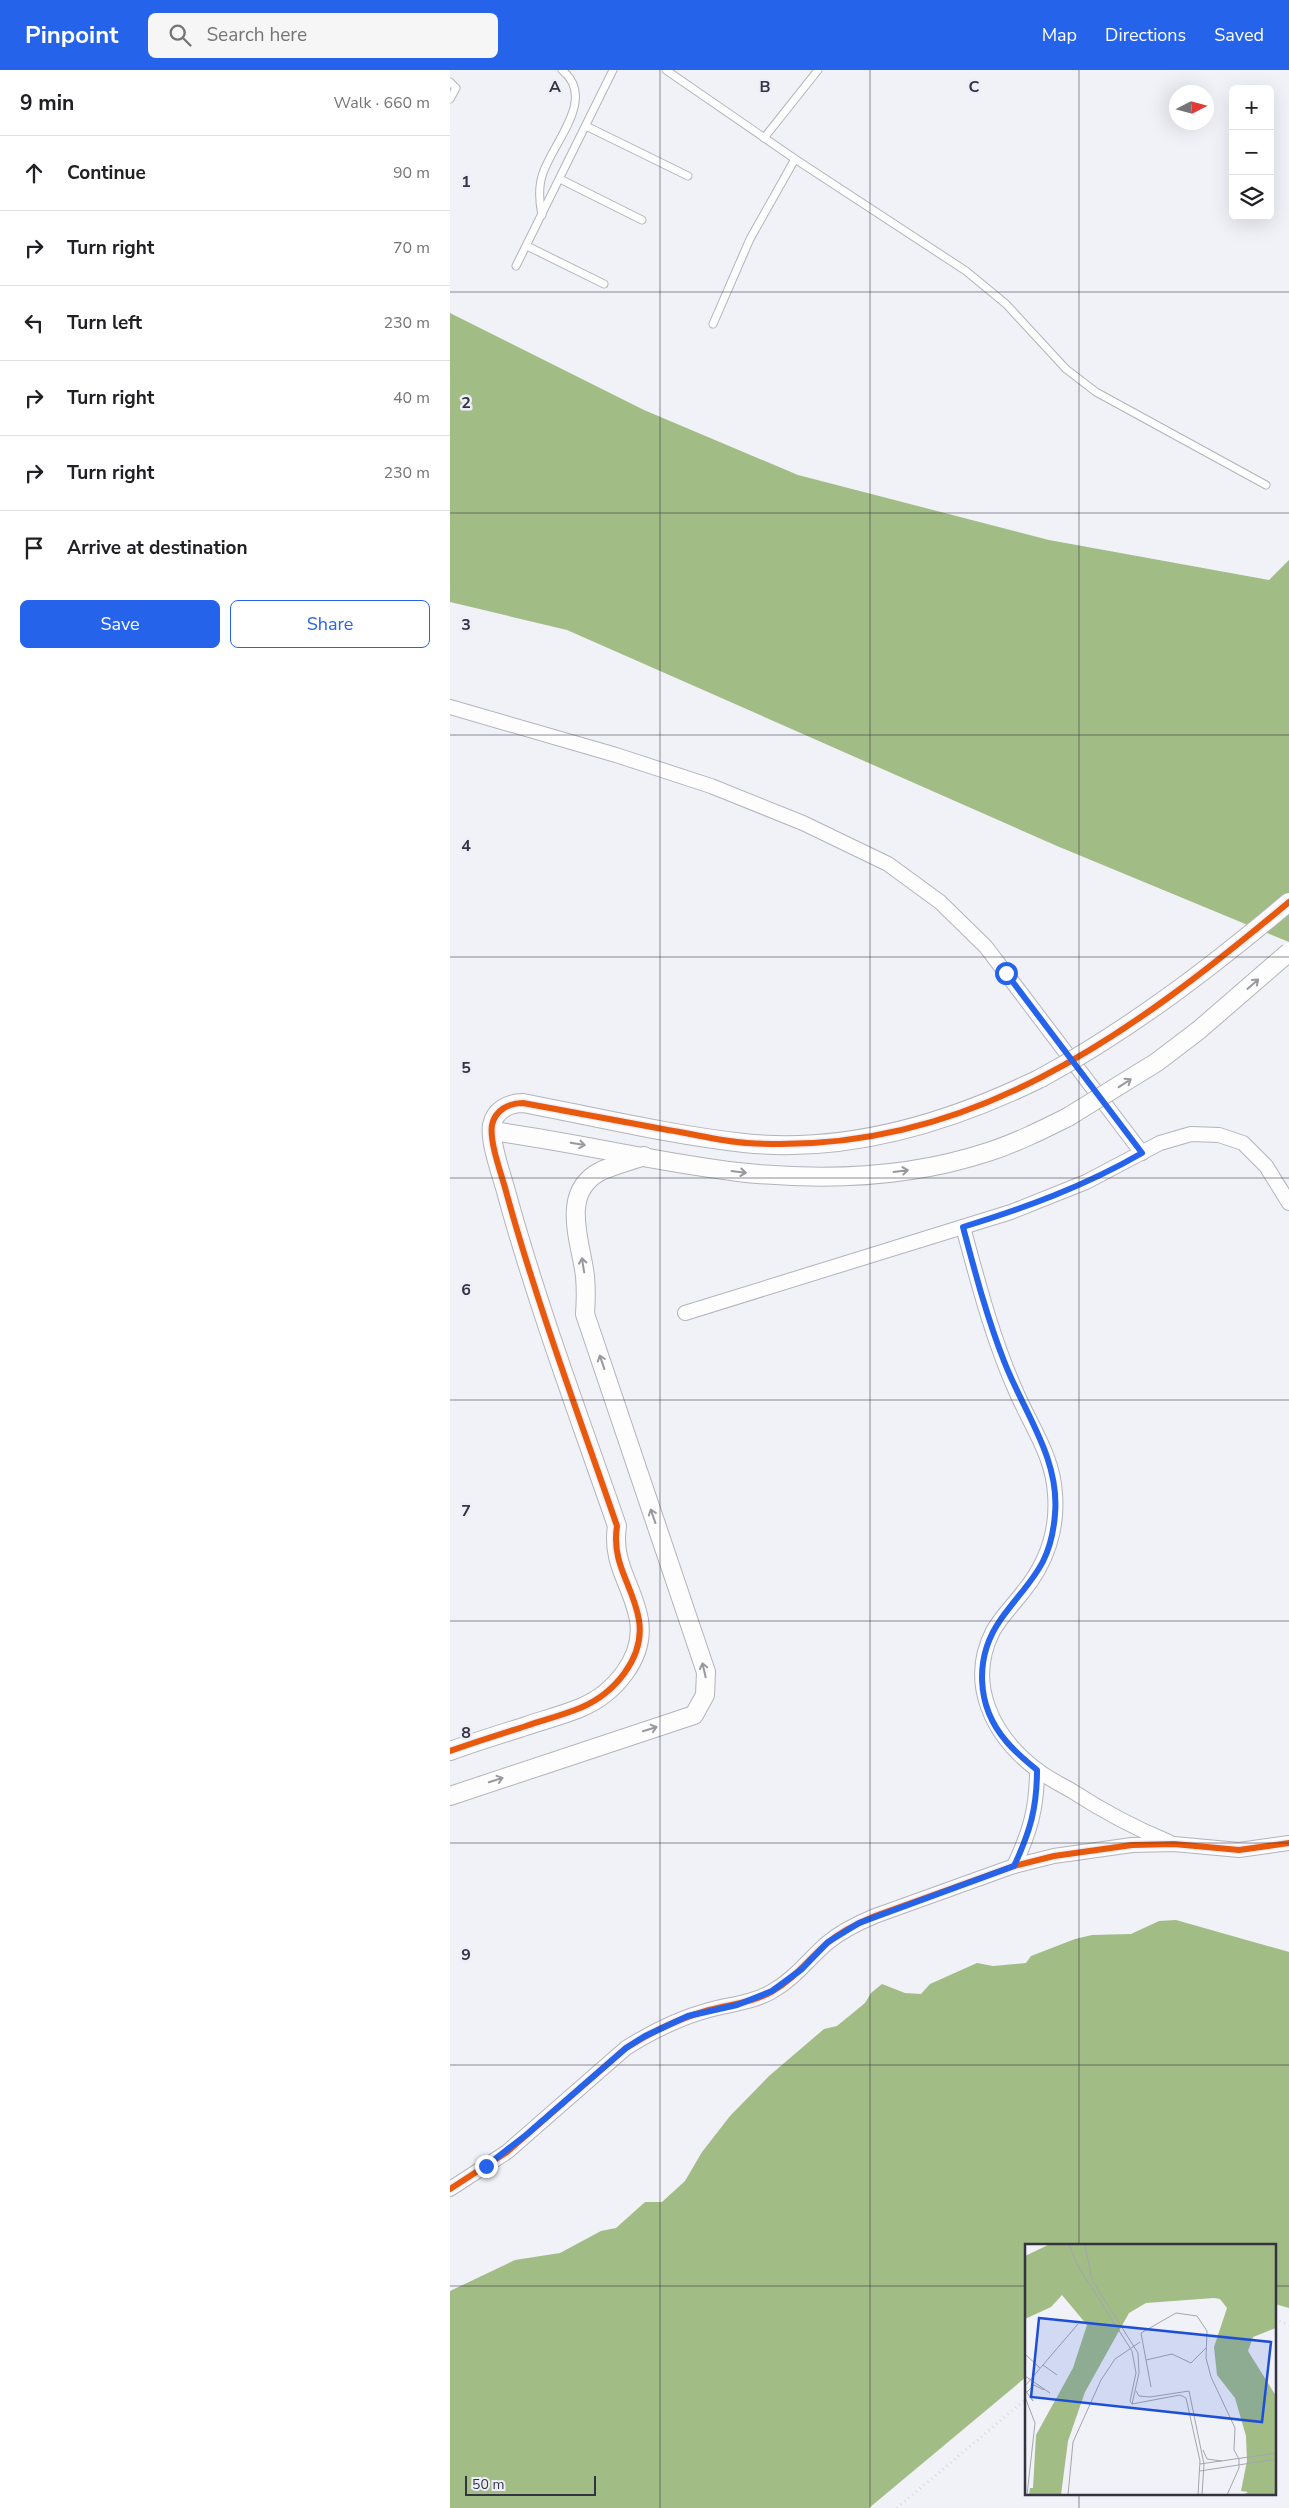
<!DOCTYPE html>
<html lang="en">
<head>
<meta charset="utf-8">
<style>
	:root { --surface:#fff; --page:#f6f6f6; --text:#202124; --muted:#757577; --line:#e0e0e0; --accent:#2563eb }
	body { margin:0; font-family:"Nunito Sans",sans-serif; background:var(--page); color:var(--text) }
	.controls { position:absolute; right:15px; top:15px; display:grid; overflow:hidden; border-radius:8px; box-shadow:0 5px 20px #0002 }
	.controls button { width:45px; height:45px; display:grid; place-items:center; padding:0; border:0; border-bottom:1px solid var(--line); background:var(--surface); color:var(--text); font:25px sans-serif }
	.compass { position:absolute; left:719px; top:15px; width:45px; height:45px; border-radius:50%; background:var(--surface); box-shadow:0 5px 20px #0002; rotate:84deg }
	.scale { position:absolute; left:15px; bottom:12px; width:131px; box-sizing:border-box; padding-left:5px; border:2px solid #343440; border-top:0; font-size:14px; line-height:18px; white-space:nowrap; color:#343440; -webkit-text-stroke:4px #eeeefb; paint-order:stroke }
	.stop { position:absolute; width:15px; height:15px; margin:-11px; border:4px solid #2563eb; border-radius:50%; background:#fff }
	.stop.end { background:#2563eb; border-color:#fff; box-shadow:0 1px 5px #0008 }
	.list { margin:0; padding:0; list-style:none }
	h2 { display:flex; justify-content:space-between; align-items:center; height:65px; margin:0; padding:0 20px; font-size:21px }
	h2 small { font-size:16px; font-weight:400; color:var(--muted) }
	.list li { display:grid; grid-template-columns:32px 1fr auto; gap:15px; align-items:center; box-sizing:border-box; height:75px; padding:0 20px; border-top:1px solid var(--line) }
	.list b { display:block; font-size:19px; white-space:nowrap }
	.list em { font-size:16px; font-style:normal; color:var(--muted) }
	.actions { display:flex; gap:10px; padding:15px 20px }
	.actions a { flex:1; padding:11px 0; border:1px solid var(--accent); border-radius:8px; text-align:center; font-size:18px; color:var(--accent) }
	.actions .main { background:var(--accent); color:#fff }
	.icon { flex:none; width:28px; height:28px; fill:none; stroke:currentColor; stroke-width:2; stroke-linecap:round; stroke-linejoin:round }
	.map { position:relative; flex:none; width:839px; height:2438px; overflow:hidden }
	header { display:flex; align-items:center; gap:30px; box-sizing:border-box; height:70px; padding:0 25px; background:var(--accent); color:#fff }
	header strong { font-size:24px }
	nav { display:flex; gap:28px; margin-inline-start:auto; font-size:18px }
	.search { width:350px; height:45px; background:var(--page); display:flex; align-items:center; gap:12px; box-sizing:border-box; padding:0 18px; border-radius:8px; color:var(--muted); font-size:19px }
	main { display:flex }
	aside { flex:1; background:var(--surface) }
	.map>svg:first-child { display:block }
</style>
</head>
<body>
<header>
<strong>Pinpoint</strong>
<div class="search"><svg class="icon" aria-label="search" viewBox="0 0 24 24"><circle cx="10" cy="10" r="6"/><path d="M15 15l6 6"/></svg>Search here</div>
<nav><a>Map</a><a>Directions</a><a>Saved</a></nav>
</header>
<main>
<aside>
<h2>9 min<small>Walk · 660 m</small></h2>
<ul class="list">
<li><svg class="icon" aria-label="ahead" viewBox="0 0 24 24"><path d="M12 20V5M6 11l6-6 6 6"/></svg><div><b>Continue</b></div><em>90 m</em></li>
<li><svg class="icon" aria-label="right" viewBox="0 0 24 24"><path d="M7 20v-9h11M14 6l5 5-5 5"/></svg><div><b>Turn right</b></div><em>70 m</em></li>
<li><svg class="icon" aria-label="left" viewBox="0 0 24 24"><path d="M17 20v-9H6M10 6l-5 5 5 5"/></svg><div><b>Turn left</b></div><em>230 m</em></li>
<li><svg class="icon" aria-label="right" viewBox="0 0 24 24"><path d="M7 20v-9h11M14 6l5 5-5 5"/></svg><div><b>Turn right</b></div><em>40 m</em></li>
<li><svg class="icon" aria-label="right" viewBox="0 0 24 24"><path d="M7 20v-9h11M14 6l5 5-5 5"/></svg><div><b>Turn right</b></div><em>230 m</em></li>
<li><svg class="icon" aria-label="arrive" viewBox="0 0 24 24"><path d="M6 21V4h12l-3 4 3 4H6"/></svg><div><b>Arrive at destination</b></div></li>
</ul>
<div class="actions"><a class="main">Save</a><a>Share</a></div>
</aside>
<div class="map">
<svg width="839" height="2438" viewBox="0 0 839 2438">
	<rect width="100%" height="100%" fill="#f1f1f8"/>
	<!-- water -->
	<g fill="#a2bc85">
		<path d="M0 243 194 340 348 405 599 470 819 510 839 490V872L607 776 117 560 0 532Z"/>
		<path d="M726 1850 839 1882V2238L825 2234V2176H576V2307L419 2438H0V2221L65 2190 110 2183 151 2161 166 2158 195 2132H212L235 2111 252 2082 280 2046 319 2006 374 1959 387 1956 415 1933 421 1923 432 1914 455 1923 471 1924 480 1914 527 1893 543 1896 576 1893 581 1886 625 1869 642 1865 681 1864 709 1851Z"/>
	</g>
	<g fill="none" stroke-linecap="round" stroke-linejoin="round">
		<defs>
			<g id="service">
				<path d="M216 0 345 89 516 201 556 234 616 299 646 322 816 415"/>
				<path d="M0 12 6 18 0 29"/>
				<path d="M136 56 238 106"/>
				<path d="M314 68 368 0"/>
				<path d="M110 109 192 150"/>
				<path d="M92 145C89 131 88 117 93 103 104 71 147 28 112 0"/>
				<path d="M77 176 154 214"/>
				<path d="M66 196 163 0"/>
				<path d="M263 254 300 169 345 89"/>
			</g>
			<g id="minor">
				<path d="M0 637 166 685 261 716 353 753 438 794 490 832 536 877 692 1083"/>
				<path d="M513 1157C528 1212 542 1267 565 1319 580 1355 603 1385 605 1424 608 1460 596 1494 573 1522 563 1535 551 1547 543 1561 516 1614 543 1666 586 1699 597 1708 610 1714 622 1721 653 1741 684 1758 719 1772"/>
				<path d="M235 1243 561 1142 636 1112 710 1073 741 1064 769 1065 793 1073 816 1096 839 1133"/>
				<path d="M564 1796C580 1762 587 1738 587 1700"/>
				<path d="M0 2119 57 2082 176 1978C203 1961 229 1948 259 1940 281 1934 301 1933 321 1922 343 1910 357 1891 376 1874 390 1862 408 1853 425 1846L564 1796 604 1786 682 1775 724 1774 789 1780 839 1773"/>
			</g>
			<g id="tertiary">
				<path d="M42 1061C124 1072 205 1092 288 1102 370 1111 459 1108 538 1082 566 1073 592 1060 618 1047"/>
				<path d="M0 1681C25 1672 51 1664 76 1656 94 1650 113 1645 130 1638 164 1624 195 1588 189 1550 183 1515 161 1494 167 1456 129 1346 88 1237 57 1125 53 1108 39 1073 42 1055 45 1040 59 1033 73 1033 146 1047 221 1065 294 1073 397 1084 499 1053 591 1008"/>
				<path d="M0 1726 244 1645 255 1625 256 1602 135 1244C136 1231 136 1218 135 1206 131 1172 109 1122 151 1101 164 1095 180 1091 194 1086"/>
			</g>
		</defs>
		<!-- service casing -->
		<use href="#service" stroke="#b3b3bc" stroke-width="9"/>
		<!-- minor casing -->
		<use href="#minor" stroke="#b3b3bc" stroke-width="16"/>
		<!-- tertiary casing -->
		<use href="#tertiary" stroke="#b3b3bc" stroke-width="20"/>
		<!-- path -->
		<g stroke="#dadadc" stroke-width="3" stroke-dasharray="1 4" stroke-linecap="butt">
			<path d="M825 2249 839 2255"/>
			<path d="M447 2438 576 2329"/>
		</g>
		<!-- service -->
		<use href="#service" stroke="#fdfdfe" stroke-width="7"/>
		<!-- minor -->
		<use href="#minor" stroke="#fdfdfe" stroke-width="14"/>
		<!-- tertiary -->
		<use href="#tertiary" stroke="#fdfdfe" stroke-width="18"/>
		<defs>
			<g id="tertiary-bridge">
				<path d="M591 1008C682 958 759 899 839 832"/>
				<path d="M618 1047 707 992 749 960 839 882"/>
			</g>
		</defs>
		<!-- tertiary-bridge casing -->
		<use href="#tertiary-bridge" stroke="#b3b3bc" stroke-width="20" stroke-linecap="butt"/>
		<!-- tertiary-bridge -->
		<use href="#tertiary-bridge" stroke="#fdfdfe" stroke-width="18"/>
		<defs>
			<g id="cycleway">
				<path d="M0 1681C25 1672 51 1664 76 1656 94 1650 113 1645 130 1638 164 1624 195 1588 189 1550 183 1515 161 1494 167 1456 129 1346 88 1237 57 1125 53 1108 39 1073 42 1055 45 1040 59 1033 73 1033 121 1042 170 1051 218 1060 244 1064 270 1071 297 1073 516 1087 680 965 839 832"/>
				<path d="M0 2119 57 2082 176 1978C203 1961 229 1948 259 1940 281 1934 301 1933 321 1922 343 1910 357 1891 376 1874 390 1862 408 1853 425 1846L564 1796 604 1786 682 1775 724 1774 789 1780 839 1773"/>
			</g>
		</defs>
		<!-- cycleway casing -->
		<use href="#cycleway" stroke="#eeeefb" stroke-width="9"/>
		<!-- cycleway -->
		<use href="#cycleway" stroke="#e8590c" stroke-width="6"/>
	</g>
	<!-- one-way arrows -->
	<defs><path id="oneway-shaft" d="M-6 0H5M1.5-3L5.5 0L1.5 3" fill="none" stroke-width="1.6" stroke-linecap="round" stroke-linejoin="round" transform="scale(1.25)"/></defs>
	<g stroke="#98989f">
		<use href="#oneway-shaft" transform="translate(803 914) rotate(-41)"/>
		<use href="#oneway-shaft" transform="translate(675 1013) rotate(-33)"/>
		<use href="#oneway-shaft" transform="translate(128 1074) rotate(10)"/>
		<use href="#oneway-shaft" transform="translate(451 1101) rotate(-7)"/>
		<use href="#oneway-shaft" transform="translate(289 1102) rotate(7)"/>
		<use href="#oneway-shaft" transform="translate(133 1195) rotate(-99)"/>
		<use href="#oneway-shaft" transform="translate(152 1292) rotate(-109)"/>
		<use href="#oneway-shaft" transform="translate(203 1446) rotate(-109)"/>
		<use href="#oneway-shaft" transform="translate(254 1600) rotate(-103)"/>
		<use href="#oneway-shaft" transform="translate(200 1659) rotate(-17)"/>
		<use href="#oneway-shaft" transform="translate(46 1710) rotate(-18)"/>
	</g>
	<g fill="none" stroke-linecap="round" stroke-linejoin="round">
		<!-- route -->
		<path stroke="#2563eb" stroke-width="6" d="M36 2096 76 2065 176 1978 195 1966 238 1946 287 1935 322 1921 352 1899 378 1872 409 1853 564 1796C580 1762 587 1738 587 1700 576 1691 565 1682 556 1671 526 1636 524 1587 551 1549 579 1510 601 1497 605 1444 610 1388 573 1341 554 1291 537 1248 525 1202 513 1157 575 1138 635 1116 692 1083L556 903"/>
	</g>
	<!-- grid -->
	<path fill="none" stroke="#343440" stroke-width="1" stroke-opacity="0.55" d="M210 0V2438M420 0V2438M629 0V2176M0 222H839M0 443H839M0 665H839M0 887H839M0 1108H839M0 1330H839M0 1551H839M0 1773H839M0 1995H839M0 2216H576M825 2216H839M629 2424V2438"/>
	<!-- overview -->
	<g transform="translate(575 2174)">
		<rect width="251" height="251" fill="#f1f1f8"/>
		<path d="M23 1H251V84L228 93 223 107 251 152V251H218L223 248 216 247 222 217 221 192 210 154 192 131 189 103 202 64 195 55 189 54 121 59 104 69 60 148 43 197 36 251H4L5 244H8L11 191 48 124 62 81 37 51 26 63 0 75V12Z" fill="#a2bc85"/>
		<path fill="none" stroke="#a5a5ae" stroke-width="1" d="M44 1 54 24 107 107 111 129 105 157 107 160M60 1 67 36 113 109 114 129 107 160M0 110 15 124M121 116 147 110 166 119 181 104M18 121 32 131M0 132 25 149M0 142 53 80M126 143 116 89 151 69 172 72 182 87 181 114 186 133 210 184 209 206 214 215V224L202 251M0 146 8 157 6 154M111 147 114 152 125 153 164 147 179 220 177 251M2 148 9 141 19 146M0 153 10 179 2 251M107 160 155 151 161 154 175 217 173 251M178 206 182 215 197 217M175 220 252 209M175 227 252 215M43 251 48 198 76 136 90 115 115 98"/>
		<path fill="#1d4ed8" fill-opacity="0.15" stroke="#1d4ed8" stroke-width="2.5" d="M14 74 246 98 237 178 6 153Z"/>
		<rect width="251" height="251" fill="none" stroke="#343440" stroke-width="2.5"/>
	</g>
	<g font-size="16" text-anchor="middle" font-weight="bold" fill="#343440" stroke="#eeeefb" stroke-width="5" stroke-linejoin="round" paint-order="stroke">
		<text x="105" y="22">A</text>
		<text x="315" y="22">B</text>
		<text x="524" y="22">C</text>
		<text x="16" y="117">1</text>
		<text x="16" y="338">2</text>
		<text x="16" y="560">3</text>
		<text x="16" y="781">4</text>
		<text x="16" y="1003">5</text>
		<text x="16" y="1225">6</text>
		<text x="16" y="1446">7</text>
		<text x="16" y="1668">8</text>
		<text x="16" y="1890">9</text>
	</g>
</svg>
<div class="controls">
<button>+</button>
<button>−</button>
<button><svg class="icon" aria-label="layers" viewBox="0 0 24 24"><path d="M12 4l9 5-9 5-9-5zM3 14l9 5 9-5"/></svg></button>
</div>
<svg class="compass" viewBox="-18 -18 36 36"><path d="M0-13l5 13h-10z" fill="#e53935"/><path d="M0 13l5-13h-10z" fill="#757577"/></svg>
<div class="scale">50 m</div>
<div class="stop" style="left:556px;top:903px"></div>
<div class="stop end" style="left:36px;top:2096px"></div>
</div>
</main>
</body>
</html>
